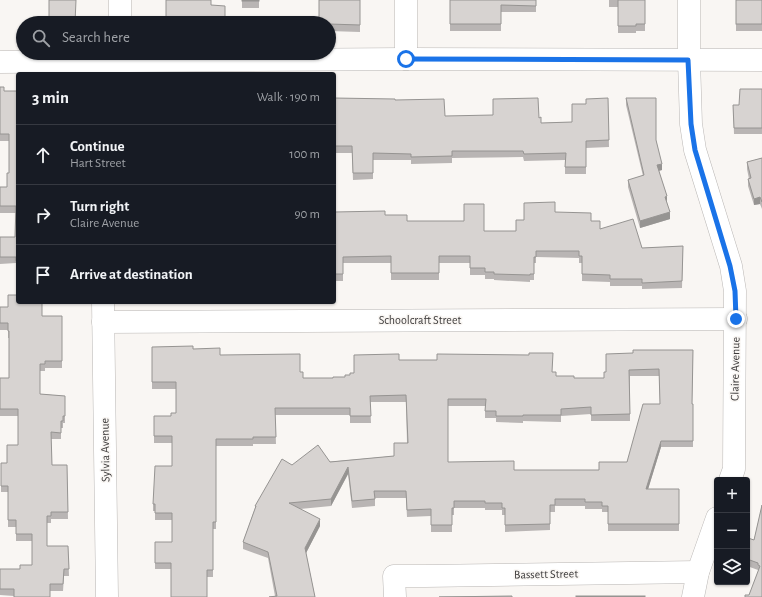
<!DOCTYPE html>
<html lang="en">
<head>
<meta charset="utf-8">
<style>
	:root { --surface:#171b24; --page:#242831; --text:#f1f3f6; --muted:#9ea1a6; --line:#363941 }
	body { margin:0; font-family:"Alegreya Sans",sans-serif; background:var(--page); color:var(--text) }
	.controls { position:absolute; right:12px; bottom:12px; display:grid; overflow:hidden; border-radius:4px; box-shadow:0 1px 3px #0004 }
	.controls button { width:36px; height:36px; display:grid; place-items:center; padding:0; border:0; border-bottom:1px solid var(--line); background:var(--surface); color:var(--text); font:20px sans-serif }
	.stop { position:absolute; width:12px; height:12px; margin:-9px; border:3px solid #1a73e8; border-radius:50%; background:#fff }
	.stop.end { background:#1a73e8; border-color:#fff; box-shadow:0 1px 4px #0008 }
	.list { margin:0; padding:0; list-style:none }
	h2 { display:flex; justify-content:space-between; align-items:center; height:52px; margin:0; padding:0 16px; font-size:17px }
	h2 small { font-size:13px; font-weight:400; color:var(--muted) }
	.list li { display:grid; grid-template-columns:26px 1fr auto; gap:12px; align-items:center; box-sizing:border-box; height:60px; padding:0 16px; border-top:1px solid var(--line) }
	.list b { display:block; font-size:15px; white-space:nowrap }
	.list p { margin:0; font-size:13px; white-space:nowrap; color:var(--muted) }
	.list em { font-size:13px; font-style:normal; color:var(--muted) }
	.icon { flex:none; width:22px; height:22px; fill:none; stroke:currentColor; stroke-width:2; stroke-linecap:round; stroke-linejoin:round }
	.map { position:relative; flex:none; width:762px; height:597px; overflow:hidden }
	.search { position:absolute; background:var(--surface); box-shadow:0 1px 3px #0004; left:16px; top:16px; width:320px; height:44px; display:flex; align-items:center; gap:10px; box-sizing:border-box; padding:0 14px; border-radius:22px; color:var(--muted); font-size:15px }
	.panel { position:absolute; background:var(--surface); box-shadow:0 1px 3px #0004; left:16px; top:72px; width:320px; height:232px; border-radius:4px }
	.map>svg:first-child { display:block }
</style>
</head>
<body>
<div class="map">
<svg width="762" height="597" viewBox="0 0 762 597">
	<rect width="100%" height="100%" fill="#f9f6f3"/>
	<g fill="none" stroke-linecap="round" stroke-linejoin="round">
		<defs>
			<g id="minor">
				<path d="M120 0V23"/>
				<path d="M406 0V59"/>
				<path d="M689 0V60L691 124 695 150 731 266 735 291 734 469 730 480"/>
				<path d="M0 62 406 59 762 60"/>
				<path d="M103 302 107 597"/>
				<path d="M103 322 736 319"/>
				<path d="M395 597 394 576H425L698 572"/>
				<path d="M693 597 698 572 717 518"/>
			</g>
		</defs>
		<!-- minor casing -->
		<use href="#minor" stroke="#b9b6b4" stroke-width="23"/>
		<!-- minor -->
		<use href="#minor" stroke="#fff" stroke-width="22"/>
	</g>
	<!-- wall -->
	<g fill="#b9b5b4" fill-rule="evenodd">
		<rect x="242" y="0" width="17" height="8"/>
		<path d="M360 0V32L329 31V23Z"/>
		<path d="M450 0H536V12H501V31H450Z"/>
		<path d="M609 0H645V31H636V33H618V7H609Z"/>
		<rect x="736" y="0" width="26" height="31"/>
		<path d="M0 87 4 91H18V268H16V263L0 264V237H15L16 213H0V187H7L9 173V141H0Z"/>
		<path d="M762 89V134H734L733 105H739Z"/>
		<path d="M334 98 395 100 445 116 539 118 541 123 572 122 586 104 608 98 609 147 586 148V174H565V160L524 161 523 157 452 158V163L411 164V160H373V179L353 180 352 153H334Z"/>
		<path d="M626 98 656 140 662 170 659 171 667 203 670 219 640 228 628 187V180L643 176 626 105Z"/>
		<path d="M762 158V209L760 204 754 205 748 186V179H749L747 169V162Z"/>
		<path d="M334 212 385 215 407 221 484 231H516L524 220 555 212 591 221 600 229 642 248 683 246 682 288 642 289V286H610V282L582 281V263H579V258L536 257V263H534V280H530V282L494 280V279H485V275H470V263H439V280H391V263H343V281H334Z"/>
		<path d="M0 307 42 316H62V368H45V371H40V394L65 396V423H63V428H61V439H51L52 465H67L68 519H51V523H47V546H68L69 576H64L63 591H50L14 596 0 595V569H20L32 565V541H16V527H8V492H1V463H7L18 445V416H0V378H9V338H8V330H0Z"/>
		<path d="M152 347 193 349 300 372 303 378H333L345 377 350 375 354 373 399 360 553 372 556 376 574 378H604L606 372 693 350 692 404H693V447H661L648 489H679V531H608V512H602V509H585V506H555V512H550V530L505 532V515H502V510H485V508H454V515H452V532H431V516L407 517 406 498H375V506L352 508 348 474 331 506 300 509 320 526 306 553 315 597 275 596 268 558 243 549V542L255 508V506L292 465 394 456 407 443 406 402H370L371 423H350V415H275L276 444H253V446H216V529H213V577H207L171 569H155V542H172V520H155V511H153V504L172 466V443H154V416H171L176 413V389H152ZM630 376H659L660 404 627 462 599 470H514L448 462V406H485V418H496V422L523 423V421L561 422V416L591 414V421H630Z"/>
		<path d="M762 505V597L749 595 758 572V570L747 566V540H754Z"/>
	</g>
	<!-- shaded-wall -->
	<g fill="#969492">
		<path d="M662 164V170L657 171V165Z"/>
		<path d="M667 196V203L665 197Z"/>
		<path d="M760 197V204L754 205V199Z"/>
		<path d="M670 212V219L640 228V221Z"/>
		<path d="M661 441V447L646 496V489Z"/>
		<path d="M348 467V474L331 506V499Z"/>
		<path d="M320 519V526L305 555V548Z"/>
	</g>
	<!-- building -->
	<g fill="#d7d3d1" stroke="#969492" fill-rule="evenodd">
		<path d="M49 0H76L75 23H49Z"/>
		<path d="M166 0H211V5L225 6V23H166Z"/>
		<rect x="242" y="0" width="17" height="1"/>
		<path d="M319 0H360V25L329 24V23H319Z"/>
		<path d="M450 0H536V6L501 5V24H450Z"/>
		<path d="M618 0H645V24H636V26H618Z"/>
		<rect x="736" y="0" width="26" height="24"/>
		<path d="M0 87H4V91H18V261H16V257H0V237H15L16 206H0V187H7V173H9V134H0Z"/>
		<path d="M740 89H762V128H734L733 105H739Z"/>
		<path d="M334 98 395 99V100L444 99 445 116 493 115V99L538 98 539 118 541 117V123L572 122V104H586V99L608 98 609 140 586 141V167H565L566 153 524 154 523 151H452V156L411 157V154L373 153V173H353L352 146H334Z"/>
		<path d="M626 98H656V140L662 164 657 165 667 196 665 197 670 212 640 221 628 180 644 175Z"/>
		<path d="M762 158V202L760 197 754 199 748 179 751 178 747 162Z"/>
		<path d="M555 202V212L591 213V221H600V229L633 219 642 248 683 246 682 281 642 283V279H610V275L582 274V256H579V251H536V257H534V274H530V275L494 274V272H485V268H470V256H439V273H391V256L343 257V274H334V212L385 211V215H407V221H464V204H484V231H516V220H524V203Z"/>
		<path d="M8 295H18V302H42V316H62V361H45V364H40V394L65 396V416H63V421H61V433L51 432 52 465H67L68 512H51V516H47V546H68L69 569H64L63 584H50V597H14V589H0V569H20V565H32V534H16V520H8V486H1V463H7V445H18V409H0V378H9V331H8V323H0V307H8Z"/>
		<path d="M193 346V349L220 348V355L300 354V372H303V378H333V377H345V375H350V373H354V355L397 354H399V360H437V354L529 355V353H553L552 372H556V376H574V378H604V372H606V354L633 353V350H693L692 404H693V441H661L646 489H679V524H608V506H602V502H585V499H555V505H550V524L505 525V508H502V503H485V501H454V508H452V525H431V509L407 510 406 491H374L375 499 352 501 348 467 331 499 289 503 320 519 305 548 315 597H269L277 596 268 552 243 542 256 506H255L282 459 292 465 318 445 330 462 394 456V443H408L406 395 370 396 371 416H350V408H275L276 437H253V439H216V522H213V570H207V597H171V563H155V542H172V513H155V504H153L155 466H172V436H154V416H171V413H176V382H152V347ZM659 369 660 404H643L627 462H599V470H514V461L448 462V399H486L485 411H496V416H523V415H561V409L591 407V415L630 414 629 370Z"/>
		<path d="M762 505V597H745V595H749L760 566 758 565V563L747 559V540L748 538 754 540Z"/>
		<path d="M512 596V597H439Z"/>
		<rect x="576" y="596" width="69" height="1"/>
	</g>
	<g fill="none" stroke-linecap="round" stroke-linejoin="round">
		<!-- route -->
		<path stroke="#1a73e8" stroke-width="5" d="M406 59 688 60 691 124 695 150 730 266 735 291 736 319"/>
	</g>
	<g text-anchor="middle" stroke-width="3" stroke-linejoin="round" paint-order="stroke">
		<!-- street labels -->
		<g font-size="12" fill="#3d3b3b" stroke="#f9f6f3">
			<text x="420" y="324">Schoolcraft Street</text>
			<text transform="translate(735 369) rotate(-89)" y="4">Claire Avenue</text>
			<text transform="translate(105 450) rotate(-91)" y="4">Sylvia Avenue</text>
			<text transform="translate(546 574) rotate(-1)" y="4">Bassett Street</text>
		</g>
	</g>
</svg>
<div class="controls">
<button>+</button>
<button>−</button>
<button><svg class="icon" aria-label="layers" viewBox="0 0 24 24"><path d="M12 4l9 5-9 5-9-5zM3 14l9 5 9-5"/></svg></button>
</div>
<div class="stop" style="left:406px;top:59px"></div>
<div class="stop end" style="left:736px;top:319px"></div>
<div class="search"><svg class="icon" aria-label="search" viewBox="0 0 24 24"><circle cx="10" cy="10" r="6"/><path d="M15 15l6 6"/></svg>Search here</div>
<section class="panel">
<h2>3 min<small>Walk · 190 m</small></h2>
<ul class="list">
<li><svg class="icon" aria-label="ahead" viewBox="0 0 24 24"><path d="M12 20V5M6 11l6-6 6 6"/></svg><div><b>Continue</b><p>Hart Street</p></div><em>100 m</em></li>
<li><svg class="icon" aria-label="right" viewBox="0 0 24 24"><path d="M7 20v-9h11M14 6l5 5-5 5"/></svg><div><b>Turn right</b><p>Claire Avenue</p></div><em>90 m</em></li>
<li><svg class="icon" aria-label="arrive" viewBox="0 0 24 24"><path d="M6 21V4h12l-3 4 3 4H6"/></svg><div><b>Arrive at destination</b></div></li>
</ul>
</section>
</div>
</body>
</html>
